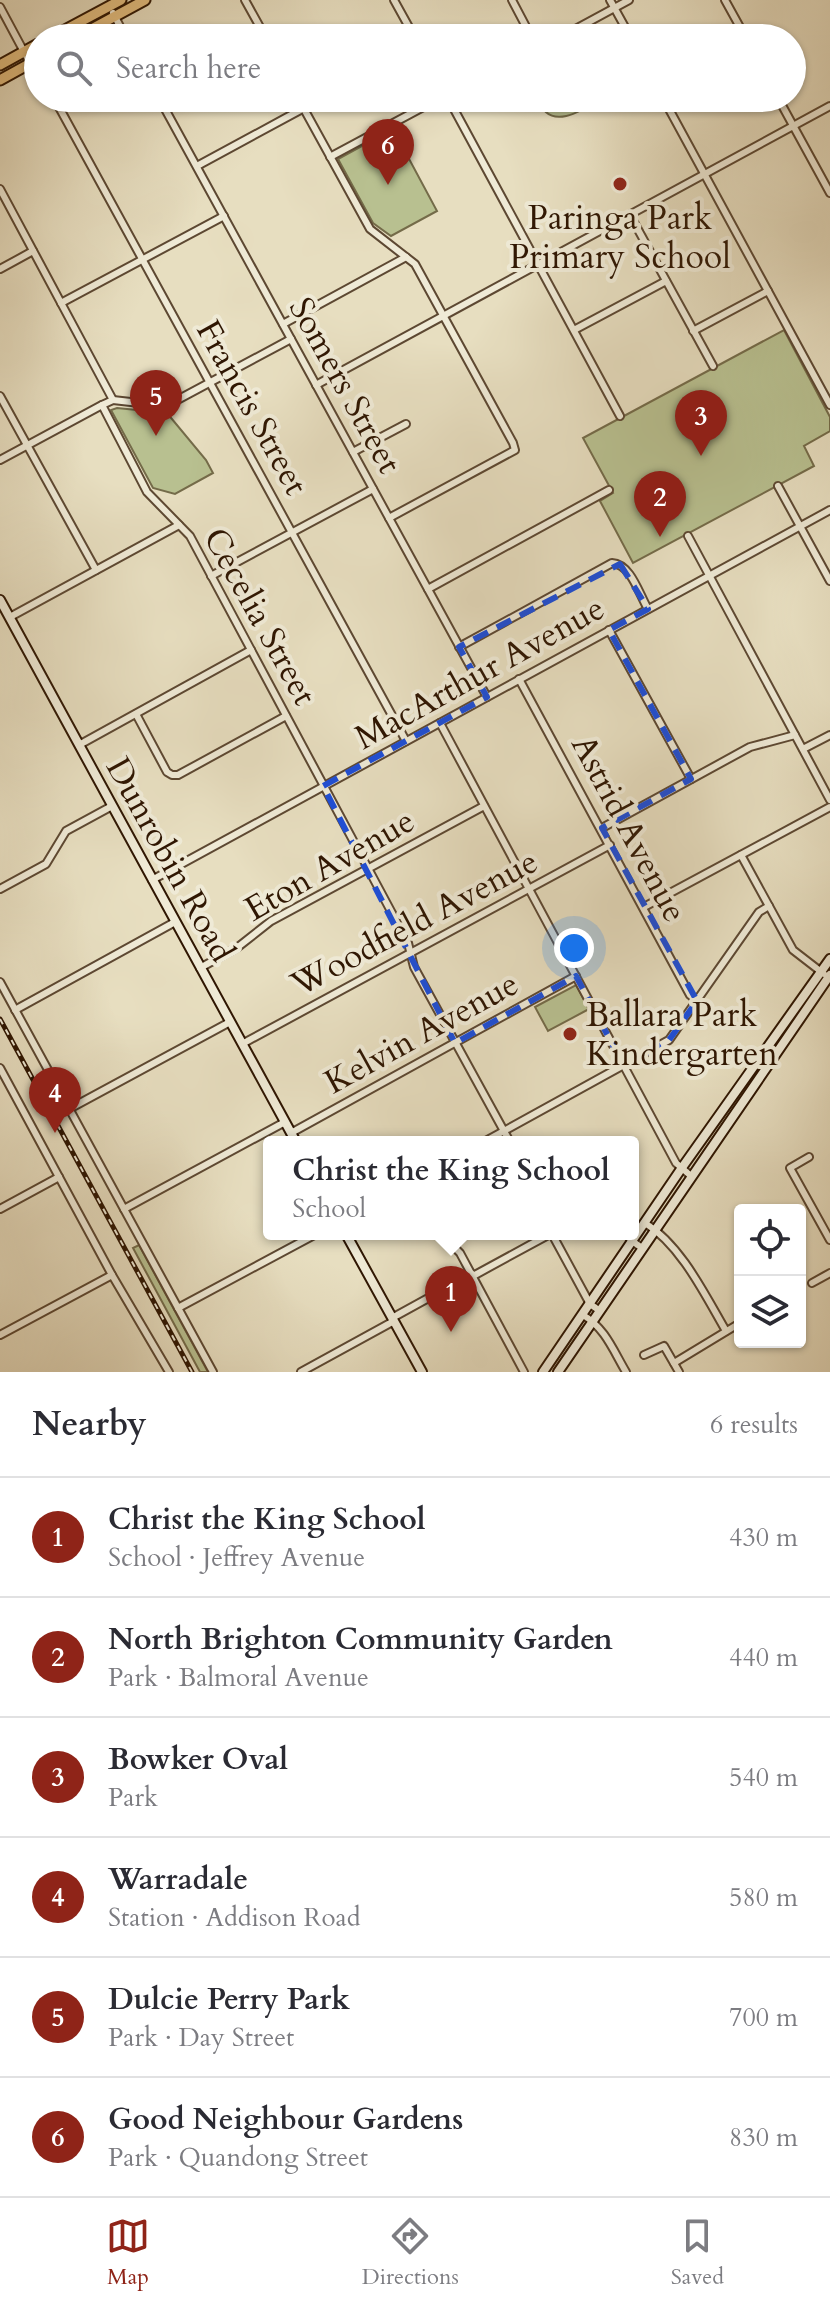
<!DOCTYPE html>
<html lang="en">
<head>
<meta charset="utf-8">
<style>
	:root { --surface:#fff; --page:#f7f7f7; --text:#2b2b33; --muted:#7c7c81; --line:#e1e1e2; --accent:#8f2418 }
	body { margin:0; font-family:Cardo,serif; background:var(--page); color:var(--text) }
	.controls { position:absolute; right:24px; bottom:24px; display:grid; overflow:hidden; border-radius:8px; box-shadow:0 2px 6px #0004 }
	.controls button { width:72px; height:72px; display:grid; place-items:center; padding:0; border:0; border-bottom:2px solid var(--line); background:var(--surface); color:var(--text); font:40px sans-serif }
	.you { position:absolute; left:574px; top:948px; width:28px; height:28px; margin:-20px; border:6px solid #fff; border-radius:50%; background:#1a73e8; box-shadow:0 0 0 12px #1a73e833 }
	.badge { display:grid; place-items:center; width:52px; height:52px; border-radius:50%; background:var(--accent); color:#fff; font-size:26px; font-weight:700 }
	.pin { position:absolute; translate:-50% -66px; filter:drop-shadow(0 2px 4px #0008) }
	.pin::after { content:''; position:absolute; top:42px; width:28px; height:24px; background:inherit; clip-path:polygon(0 0,100% 0,50% 100%) }
	.popup { position:absolute; left:263px; top:1136px; width:376px; height:104px; box-sizing:border-box; display:grid; place-content:center; border-radius:8px; background:var(--surface); filter:drop-shadow(0 2px 6px #0005); font-size:26px; white-space:nowrap; color:var(--muted) }
	.popup b { font-size:30px; color:var(--text) }
	.popup::after { content:''; position:absolute; left:50%; top:100%; margin-left:-16px; border:16px solid transparent; border-top-color:var(--surface) }
	.list { margin:0; padding:0; list-style:none }
	h2 { display:flex; justify-content:space-between; align-items:center; height:104px; margin:0; padding:0 32px; font-size:34px }
	h2 small { font-size:26px; font-weight:400; color:var(--muted) }
	.list li { display:grid; grid-template-columns:52px 1fr auto; gap:24px; align-items:center; box-sizing:border-box; height:120px; padding:0 32px; border-top:2px solid var(--line) }
	.list b { display:block; font-size:30px; white-space:nowrap }
	.list p { margin:0; font-size:26px; white-space:nowrap; color:var(--muted) }
	.list em { font-size:26px; font-style:normal; color:var(--muted) }
	.icon { flex:none; width:44px; height:44px; fill:none; stroke:currentColor; stroke-width:2; stroke-linecap:round; stroke-linejoin:round }
	.map { position:relative; flex:none; width:830px; height:1372px; overflow:hidden }
	.search { position:absolute; background:var(--surface); box-shadow:0 2px 6px #0004; left:24px; right:24px; top:24px; height:88px; display:flex; align-items:center; gap:20px; box-sizing:border-box; padding:0 28px; border-radius:44px; color:var(--muted); font-size:30px }
	.sheet { height:824px; background:var(--surface) }
	nav { display:flex; justify-content:space-around; align-items:center; box-sizing:border-box; height:112px; border-top:2px solid var(--line); background:var(--surface); font-size:22px; color:var(--muted) }
	nav a { display:grid; justify-items:center; gap:4px }
	nav .on { color:var(--accent) }
	.map>svg:first-child { display:block }
</style>
</head>
<body>
<div class="map">
<svg width="830" height="1372" viewBox="0 0 830 1372">
	<rect width="100%" height="100%" fill="#e7dec0"/>
	<filter id="stains"><feTurbulence type="fractalNoise" baseFrequency=".0025" numOctaves="4"/><feColorMatrix values="0 0 0 0 .2 0 0 0 0 .09 0 0 0 0 .02 0 0 0 .5 -.17"/></filter>
	<radialGradient id="worn" r=".72"><stop offset=".6" stop-color="#630" stop-opacity="0"/><stop offset="1" stop-color="#630" stop-opacity=".3"/></radialGradient>
	<!-- green -->
	<g fill="#b8c090" stroke="#746b49" stroke-width="2">
		<path d="M538 98H602C582 111 548 133 538 98Z"/>
		<path d="M393 129 437 211 391 236 373 223 338 159Z"/>
		<path d="M784 330 830 417V431L804 446 814 466 633 563 600 501 613 493 583 438Z"/>
		<path d="M117 408 167 413 206 460 213 473 175 494 153 488 111 410Z"/>
		<path d="M576 985 589 1009 548 1031 535 1007Z"/>
		<path d="M139 1245 208 1372H200L133 1248Z"/>
	</g>
	<g fill="none" stroke-linecap="round" stroke-linejoin="round">
		<defs>
			<g id="street">
				<path d="M245 0 266 38"/>
				<path d="M394 0 415 38"/>
				<path d="M512 0 532 38"/>
				<path d="M610 0 631 38"/>
				<path d="M725 0 746 38"/>
				<path d="M0 7 30 63"/>
				<path d="M113 13 126 38"/>
				<path d="M559 38 629 0"/>
				<path d="M54 98 406 741"/>
				<path d="M159 98 487 697"/>
				<path d="M298 98 370 229 415 264 513 443 515 450 389 518"/>
				<path d="M448 98 620 416"/>
				<path d="M663 98 830 405"/>
				<path d="M778 98 830 193"/>
				<path d="M330 157 440 98"/>
				<path d="M197 166 304 108"/>
				<path d="M0 189 113 400 102 405 147 492 190 536 408 943 414 967 510 1142"/>
				<path d="M630 215 713 366"/>
				<path d="M0 269 33 251"/>
				<path d="M61 303 224 216"/>
				<path d="M283 324 406 257"/>
				<path d="M574 330 666 281"/>
				<path d="M693 331 768 291"/>
				<path d="M316 385 830 106"/>
				<path d="M0 396 96 570"/>
				<path d="M113 400 166 406 291 339"/>
				<path d="M353 452 406 424"/>
				<path d="M0 460 102 405"/>
				<path d="M778 486 830 581"/>
				<path d="M688 536 830 800"/>
				<path d="M211 576 373 489"/>
				<path d="M428 589 609 490"/>
				<path d="M10 617 179 525"/>
				<path d="M609 630 691 779"/>
				<path d="M459 647 612 563C631 564 639 594 648 609"/>
				<path d="M519 679 690 995 697 1001"/>
				<path d="M136 714 167 772 172 775H178L286 716"/>
				<path d="M440 723 676 1163 691 1176"/>
				<path d="M79 745 251 650"/>
				<path d="M803 749 830 735"/>
				<path d="M602 828 750 747 795 735"/>
				<path d="M741 855 793 950 824 974"/>
				<path d="M152 880 830 510"/>
				<path d="M0 889 46 864 66 831 112 806"/>
				<path d="M644 907 830 807"/>
				<path d="M200 968 238 947 271 921 484 806"/>
				<path d="M0 982 213 1372"/>
				<path d="M15 1010 175 922"/>
				<path d="M242 1044 610 845"/>
				<path d="M0 1068 112 1275 169 1372"/>
				<path d="M69 1109 230 1022"/>
				<path d="M291 1133 576 976"/>
				<path d="M484 1142 669 1040 759 912 769 906"/>
				<path d="M809 1157 790 1168 830 1240"/>
				<path d="M0 1209 59 1177"/>
				<path d="M124 1209 285 1122"/>
				<path d="M645 1223C681 1245 705 1295 726 1331"/>
				<path d="M441 1234 460 1253 524 1372"/>
				<path d="M552 1234 590 1304 600 1311"/>
				<path d="M626 1234 632 1241 642 1248"/>
				<path d="M473 1276 550 1234"/>
				<path d="M812 1283 830 1273"/>
				<path d="M178 1308 316 1234"/>
				<path d="M583 1315C605 1328 613 1350 626 1372"/>
				<path d="M392 1318 472 1274"/>
				<path d="M0 1335 112 1275"/>
				<path d="M644 1355 664 1346 679 1372"/>
				<path d="M674 1363 740 1323"/>
				<path d="M301 1372 394 1321"/>
			</g>
			<g id="secondary">
				<path d="M0 600 296 1142"/>
				<path d="M346 1234 422 1372"/>
				<path d="M543 1372 681 1169 830 959"/>
				<path d="M558 1372 830 975"/>
			</g>
			<g id="primary">
				<path d="M50 38 121 0"/>
				<path d="M75 38 145 0"/>
				<path d="M0 65 38 44"/>
				<path d="M0 80 38 59"/>
			</g>
		</defs>
		<!-- street casing -->
		<use href="#street" stroke="#5d4832" stroke-width="10"/>
		<!-- secondary casing -->
		<use href="#secondary" stroke="#2f1602" stroke-width="12"/>
		<!-- primary casing -->
		<use href="#primary" stroke="#2f1602" stroke-width="13"/>
		<!-- street -->
		<use href="#street" stroke="#efead6" stroke-width="6"/>
		<!-- secondary -->
		<use href="#secondary" stroke="#efead6" stroke-width="8"/>
		<!-- primary -->
		<use href="#primary" stroke="#e4bf80" stroke-width="9"/>
		<defs>
			<path id="rail" d="M0 1019 192 1372"/>
		</defs>
		<!-- rail casing -->
		<use href="#rail" stroke="#2f1602" stroke-width="5"/>
		<!-- rail -->
		<use href="#rail" stroke="#efead6" stroke-width="2" stroke-dasharray="6" stroke-linecap="butt"/>
	</g>
	<!-- marked area -->
	<path fill="none" stroke="#1d4ed8" stroke-width="6" stroke-dasharray="16 10" stroke-linejoin="round" d="M620 564 648 609 609 630 691 779 602 828 697 1001 669 1040 624 1066 576 976 455 1043 323 786 487 697 459 647Z"/>
	<!-- markers -->
	<g fill="#8f2418" stroke="#efead6" stroke-width="3">
		<circle cx="620" cy="184" r="8"/>
		<circle cx="570" cy="1034" r="8"/>
	</g>
	<g text-anchor="middle" stroke-width="8" stroke-linejoin="round" paint-order="stroke">
		<!-- poi labels -->
		<g font-size="34" fill="#2f1602" stroke="#efead6">
			<text x="620" y="229">Paringa Park<tspan x="620" dy="39">Primary School</tspan></text>
			<text x="586" y="1026" text-anchor="start">Ballara Park<tspan x="586" dy="39">Kindergarten</tspan></text>
		</g>
		<!-- street labels -->
		<g font-size="34" fill="#2f1602" stroke="#efead6">
			<text transform="translate(346 385) rotate(61)" y="12">Somers Street</text>
			<text transform="translate(253 407) rotate(61)" y="12">Francis Street</text>
			<text transform="translate(261 616) rotate(61)" y="12">Cecelia Street</text>
			<text transform="translate(479 672) rotate(-29)" y="12">MacArthur Avenue</text>
			<text transform="translate(630 828) rotate(62)" y="12">Astrid Avenue</text>
			<text transform="translate(171 859) rotate(61)" y="12">Dunrobin Road</text>
			<text transform="translate(329 864) rotate(-30)" y="12">Eton Avenue</text>
			<text transform="translate(414 922) rotate(-28)" y="12">Woodfield Avenue</text>
			<text transform="translate(421 1032) rotate(-29)" y="12">Kelvin Avenue</text>
		</g>
	</g>
	<rect width="100%" height="100%" filter="url(#stains)"/>
	<rect width="100%" height="100%" fill="url(#worn)"/>
</svg>
<div class="controls">
<button><svg class="icon" aria-label="locate" viewBox="0 0 24 24"><circle cx="12" cy="12" r="6"/><path d="M12 2v4M12 18v4M2 12h4M18 12h4"/></svg></button>
<button><svg class="icon" aria-label="layers" viewBox="0 0 24 24"><path d="M12 4l9 5-9 5-9-5zM3 14l9 5 9-5"/></svg></button>
</div>
<div class="you"></div>
<div class="pin badge" style="left:451px;top:1332px">1</div>
<div class="popup"><b>Christ the King School</b>School</div>
<div class="pin badge" style="left:660px;top:537px">2</div>
<div class="pin badge" style="left:701px;top:456px">3</div>
<div class="pin badge" style="left:55px;top:1133px">4</div>
<div class="pin badge" style="left:156px;top:436px">5</div>
<div class="pin badge" style="left:388px;top:185px">6</div>
<div class="search"><svg class="icon" aria-label="search" viewBox="0 0 24 24"><circle cx="10" cy="10" r="6"/><path d="M15 15l6 6"/></svg>Search here</div>
</div>
<section class="sheet">
<h2>Nearby<small>6 results</small></h2>
<ul class="list">
<li><span class="badge">1</span><div><b>Christ the King School</b><p>School · Jeffrey Avenue</p></div><em>430 m</em></li>
<li><span class="badge">2</span><div><b>North Brighton Community Garden</b><p>Park · Balmoral Avenue</p></div><em>440 m</em></li>
<li><span class="badge">3</span><div><b>Bowker Oval</b><p>Park</p></div><em>540 m</em></li>
<li><span class="badge">4</span><div><b>Warradale</b><p>Station · Addison Road</p></div><em>580 m</em></li>
<li><span class="badge">5</span><div><b>Dulcie Perry Park</b><p>Park · Day Street</p></div><em>700 m</em></li>
<li><span class="badge">6</span><div><b>Good Neighbour Gardens</b><p>Park · Quandong Street</p></div><em>830 m</em></li>
</ul>
</section>
<nav>
<a class="on"><svg class="icon" aria-label="map" viewBox="0 0 24 24"><path d="M3 6l6-2 6 2 6-2v14l-6 2-6-2-6 2zM9 4v14M15 6v14"/></svg>Map</a>
<a><svg class="icon" aria-label="directions" viewBox="0 0 24 24"><path d="M12 3l9 9-9 9-9-9zM9 14v-3h6M13 9l2 2-2 2"/></svg>Directions</a>
<a><svg class="icon" aria-label="saved" viewBox="0 0 24 24"><path d="M7 4h10v16l-5-4-5 4z"/></svg>Saved</a>
</nav>
</body>
</html>
